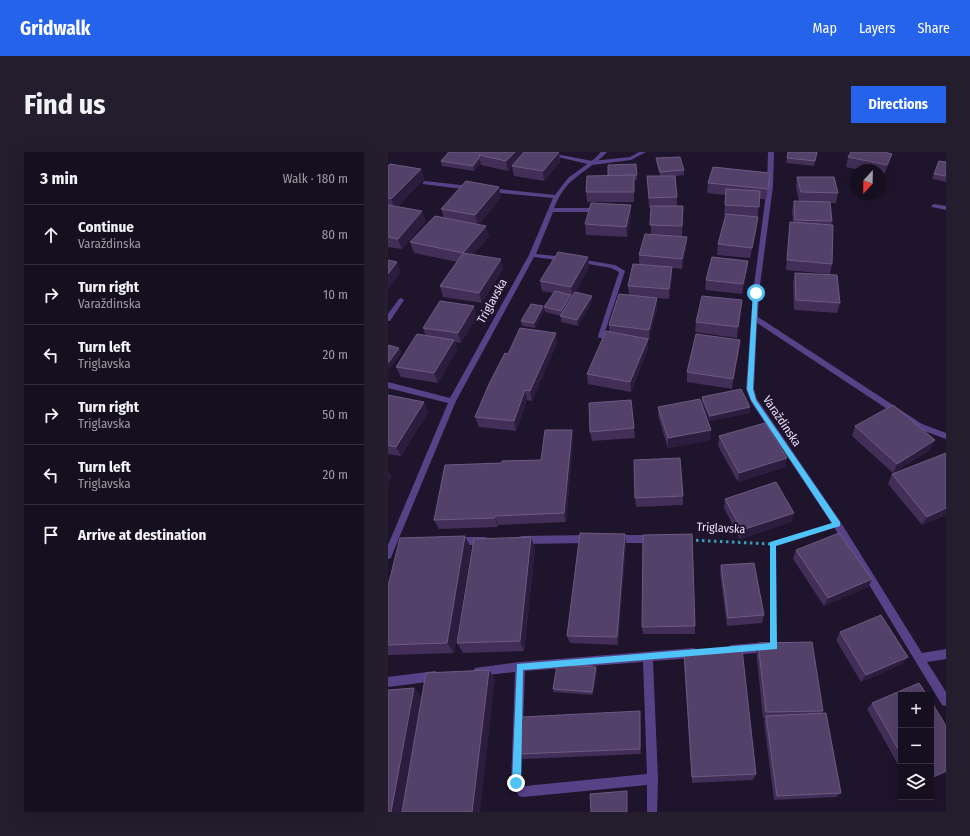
<!DOCTYPE html>
<html lang="en">
<head>
<meta charset="utf-8">
<style>
	:root { --surface:#160f20; --page:#231d2d; --text:#f1f3f6; --muted:#9e9ca5; --line:#352f3e; --accent:#2563eb }
	body { margin:0; font-family:"Fira Sans Condensed",sans-serif; background:var(--page); color:var(--text) }
	.controls { position:absolute; right:12px; bottom:12px; display:grid; overflow:hidden; border-radius:0px; box-shadow:0 4px 16px #0002 }
	.controls button { width:36px; height:36px; display:grid; place-items:center; padding:0; border:0; border-bottom:1px solid var(--line); background:var(--surface); color:var(--text); font:20px sans-serif }
	.compass { position:absolute; left:462px; top:12px; width:36px; height:36px; border-radius:50%; background:var(--surface); box-shadow:0 4px 16px #0002; rotate:202deg }
	.stop { position:absolute; width:12px; height:12px; margin:-9px; border:3px solid #4fc3f7; border-radius:50%; background:#fff }
	.stop.end { background:#4fc3f7; border-color:#fff; box-shadow:0 1px 4px #0008 }
	.list { margin:0; padding:0; list-style:none }
	h2 { display:flex; justify-content:space-between; align-items:center; height:52px; margin:0; padding:0 16px; font-size:17px }
	h2 small { font-size:13px; font-weight:400; color:var(--muted) }
	.list li { display:grid; grid-template-columns:26px 1fr auto; gap:12px; align-items:center; box-sizing:border-box; height:60px; padding:0 16px; border-top:1px solid var(--line) }
	.list b { display:block; font-size:15px; white-space:nowrap }
	.list p { margin:0; font-size:13px; white-space:nowrap; color:var(--muted) }
	.list em { font-size:13px; font-style:normal; color:var(--muted) }
	.icon { flex:none; width:22px; height:22px; fill:none; stroke:currentColor; stroke-width:2; stroke-linecap:round; stroke-linejoin:round }
	.map { position:relative; flex:none; width:558px; height:660px; overflow:hidden; border-radius:0px }
	header { display:flex; align-items:center; gap:24px; box-sizing:border-box; height:56px; padding:0 20px; background:var(--accent); color:#fff }
	header strong { font-size:19px }
	nav { display:flex; gap:22px; margin-inline-start:auto; font-size:14px }
	.intro { display:flex; align-items:center; justify-content:space-between; box-sizing:border-box; height:96px; padding:0 24px }
	h1 { margin:0; font-size:28px }
	.button { padding:10px 18px; border-radius:0px; background:var(--accent); color:#fff; font-size:14px; font-weight:700 }
	main { display:flex; gap:24px; padding:0 24px }
	aside { flex:1; background:var(--surface); border-radius:0px; box-shadow:0 4px 16px #0002 }
	.map>svg:first-child { display:block }
</style>
</head>
<body>
<header>
<strong>Gridwalk</strong>
<nav><a>Map</a><a>Layers</a><a>Share</a></nav>
</header>
<div class="intro"><h1>Find us</h1><a class="button">Directions</a></div>
<main>
<aside>
<h2>3 min<small>Walk · 180 m</small></h2>
<ul class="list">
<li><svg class="icon" aria-label="ahead" viewBox="0 0 24 24"><path d="M12 20V5M6 11l6-6 6 6"/></svg><div><b>Continue</b><p>Varaždinska</p></div><em>80 m</em></li>
<li><svg class="icon" aria-label="right" viewBox="0 0 24 24"><path d="M7 20v-9h11M14 6l5 5-5 5"/></svg><div><b>Turn right</b><p>Varaždinska</p></div><em>10 m</em></li>
<li><svg class="icon" aria-label="left" viewBox="0 0 24 24"><path d="M17 20v-9H6M10 6l-5 5 5 5"/></svg><div><b>Turn left</b><p>Triglavska</p></div><em>20 m</em></li>
<li><svg class="icon" aria-label="right" viewBox="0 0 24 24"><path d="M7 20v-9h11M14 6l5 5-5 5"/></svg><div><b>Turn right</b><p>Triglavska</p></div><em>50 m</em></li>
<li><svg class="icon" aria-label="left" viewBox="0 0 24 24"><path d="M17 20v-9H6M10 6l-5 5 5 5"/></svg><div><b>Turn left</b><p>Triglavska</p></div><em>20 m</em></li>
<li><svg class="icon" aria-label="arrive" viewBox="0 0 24 24"><path d="M6 21V4h12l-3 4 3 4H6"/></svg><div><b>Arrive at destination</b></div></li>
</ul>
</aside>
<div class="map">
<svg width="558" height="660" viewBox="0 0 558 660">
	<rect width="100%" height="100%" fill="#1e142b"/>
	<g fill="none" stroke-linecap="round" stroke-linejoin="round">
		<!-- path-far1 -->
		<path stroke="#3b9cb6" stroke-width="2.5" stroke-dasharray="2 3" stroke-linecap="butt" d="M417 382 430 378"/>
		<!-- path -->
		<g stroke="#3b9cb6" stroke-width="3" stroke-dasharray="2.5 3.5" stroke-linecap="butt">
			<path d="M302 388 384 392 386 477"/>
			<path d="M384 392 421 381"/>
		</g>
		<!-- lane -->
		<path fill="#584287" fill-rule="evenodd" d="M148 0H158L204 9 242 5 251 0H258L243 8 204 13Z"/>
		<!-- street -->
		<g fill="#584287" fill-rule="evenodd">
			<path d="M213 0H219C209 11 196 18 185 28 176 35 170 46 166 56H211L214 58 211 60H165L148 102 177 105 180 107 177 109 146 105 68 249 4 403 3 406 0 407V393L60 251 0 236V230L62 246 141 103 165 46 102 40 99 38 102 36 167 43 180 26 206 7Z"/>
			<path d="M380 0H386L385 34 371 141 370 165 534 272 558 281V287L528 276 369 171 366 237 369 247 452 369 534 501 558 497V507L539 510 558 540V554L554 553 446 375 363 250 358 237 365 141 379 34Z"/>
			<path d="M37 29 82 34 85 36 82 38 35 32V30Z"/>
			<path d="M546 52 558 54V58L544 55 543 54Z"/>
			<path d="M191 107 227 113 237 119 215 186H211L210 184 231 120 223 116 189 110 188 109Z"/>
			<path d="M13 146 16 148 2 169H0V162L11 147Z"/>
			<path d="M203 383 206 384 207 387 206 390 203 391 134 392 131 391 130 388 131 385 134 384Z"/>
			<path d="M226 383H265L268 384 269 387 268 390 265 391H226L223 390 222 387 223 384Z"/>
			<path d="M68 385H97L100 386 101 389 100 392 97 393H68L65 392 64 389 65 386Z"/>
			<path d="M380 490 383 492 385 495 383 498 380 500 343 503 340 501 338 498 340 495 343 493Z"/>
			<path d="M306 496 309 498 311 501 309 504 306 506 265 509 270 627 269 660H259V633L135 645 131 644 123 631 127 520 90 524 87 522 85 519 87 516 132 510ZM255 510 259 622 137 634 133 629 137 519Z"/>
			<path d="M47 519 50 521 52 524 50 527 47 529 0 535V525Z"/>
		</g>
	</g>
	<!-- wall -->
	<g fill="#422e57">
		<path d="M59 0H93L92 1 171 0 172 10 156 29 126 24 124 15 120 19 93 13V11L86 19 54 14 53 9 60 1Z"/>
		<path d="M429 0 426 14 398 11 399 6Z"/>
		<path d="M460 5 501 12 496 23 492 22V18H473L458 15Z"/>
		<path d="M268 6 296 18V23L287 24 289 45V54H295L294 84H282L299 85 298 96 294 117 284 116V125L281 147 269 146V156L261 188H260V197L243 240 200 232 199 222 221 180V173L241 143 240 134 251 113V103L263 82V56H261L259 24H272L269 12Z"/>
		<path d="M558 10V30L544 27 546 22Z"/>
		<path d="M0 14 33 17 36 27 9 55 38 69 14 97 0 95Z"/>
		<path d="M382 21 378 47H371L369 76 362 106 329 103 330 92 338 63H336L338 43 319 41 320 31Z"/>
		<path d="M249 23V28H246V50H199L198 40 199 24Z"/>
		<path d="M409 25 450 41 448 51H442L444 69 443 73 444 112 442 122 398 118 401 80 402 70H405L404 59 406 49H411L408 35Z"/>
		<path d="M113 45 91 72 101 84 85 103 115 117 94 151 55 145 52 134 69 110 26 101 22 90 56 66 53 57Z"/>
		<path d="M243 63 239 85 198 83 197 72Z"/>
		<path d="M360 109 359 119 354 142 317 138 318 128Z"/>
		<path d="M201 115 186 143 204 144V149L190 174 173 170V164L157 160 156 155 165 141 154 139 152 129Z"/>
		<path d="M407 121 452 151 449 161 406 158 405 131Z"/>
		<path d="M354 148 349 186 307 180 308 170Z"/>
		<path d="M156 159 147 176 134 174 133 169Z"/>
		<path d="M89 164 73 191 67 190 69 198 50 231 13 225 8 215 38 184 35 176Z"/>
		<path d="M169 191 144 249 139 248 128 279 91 275 87 265 120 202Z"/>
		<path d="M351 198 344 237 299 230V220Z"/>
		<path d="M0 243 40 260 13 304 0 302Z"/>
		<path d="M314 245 362 255V261L322 269 314 250Z"/>
		<path d="M270 255 323 278 322 288 280 296 270 264Z"/>
		<path d="M467 274 542 298 505 321 464 284Z"/>
		<path d="M246 276 247 286 204 289 202 280Z"/>
		<path d="M331 284 397 315 350 330 330 294Z"/>
		<path d="M185 288 178 370 110 373V375L51 377 46 368 114 311 153 308Z"/>
		<path d="M504 322 558 363 534 373 500 332Z"/>
		<path d="M295 344V353L248 355 247 346Z"/>
		<path d="M337 347 406 361 403 370 352 387 336 356Z"/>
		<path d="M237 382 238 391 230 493 182 491 179 484Z"/>
		<path d="M77 384 83 396 66 501 0 503V434Z"/>
		<path d="M143 385 147 397 136 499 75 501 69 491Z"/>
		<path d="M408 398 484 427 480 435 436 454 405 407Z"/>
		<path d="M333 413 376 463 374 471 339 474 332 421Z"/>
		<path d="M307 474V482H255L254 475Z"/>
		<path d="M452 480 520 505 514 512 473 530 448 488Z"/>
		<path d="M370 491 435 559 434 561 453 641 448 645 386 648 376 570 377 566H375L368 498Z"/>
		<path d="M296 499 368 622 365 628 304 631 296 509Z"/>
		<path d="M208 515 209 519 205 543 166 540 165 537Z"/>
		<path d="M513 543V618L479 557 484 551Z"/>
		<path d="M252 565 253 602 135 607 131 602Z"/>
	</g>
	<!-- shaded-wall -->
	<g fill="#2c1c3e">
		<path d="M127 0H139L124 14V15L120 19 118 9Z"/>
		<path d="M171 0 172 10 156 29 155 19Z"/>
		<path d="M504 2 501 12 496 23 499 13Z"/>
		<path d="M91 6 93 11 86 19 85 14Z"/>
		<path d="M33 17 36 27 7 57 3 47Z"/>
		<path d="M111 35 113 45 90 73 87 63Z"/>
		<path d="M243 53V63L239 85 238 75Z"/>
		<path d="M34 59 38 69 14 97 10 87Z"/>
		<path d="M370 65 369 76 362 106 364 96Z"/>
		<path d="M98 74 101 84 78 112 75 101Z"/>
		<path d="M299 85 298 96 294 117V107Z"/>
		<path d="M200 105 201 115 185 145 183 135Z"/>
		<path d="M113 107 115 117 94 151 91 141Z"/>
		<path d="M360 109 359 119 354 142 355 132Z"/>
		<path d="M9 110 13 120 0 138V122Z"/>
		<path d="M284 115V125L281 147V137Z"/>
		<path d="M183 143V148L173 164V159Z"/>
		<path d="M204 144V149L190 174 189 168Z"/>
		<path d="M269 146V156L261 188V178Z"/>
		<path d="M354 148 353 159 349 186 350 175Z"/>
		<path d="M86 154 89 164 73 191 70 181Z"/>
		<path d="M155 154 156 159 147 176 146 171Z"/>
		<path d="M168 181 169 191 144 249 142 239Z"/>
		<path d="M260 187V197L243 240 242 230Z"/>
		<path d="M66 188 69 198 50 231 46 221Z"/>
		<path d="M352 188 351 198 344 237 345 227Z"/>
		<path d="M11 196 14 201 1 218 0 216V211Z"/>
		<path d="M137 238 139 248 128 279 126 269Z"/>
		<path d="M36 250 40 260 13 304 8 295Z"/>
		<path d="M362 255V261L322 269V264Z"/>
		<path d="M184 278 185 288 178 370 176 361Z"/>
		<path d="M323 278 322 288 280 296V286Z"/>
		<path d="M547 288 542 298 505 321 509 312Z"/>
		<path d="M399 306 397 315 350 330 351 321Z"/>
		<path d="M0 318 4 325 0 331Z"/>
		<path d="M558 356V363L534 373 539 365Z"/>
		<path d="M406 361 403 370 352 387 354 378Z"/>
		<path d="M107 364 110 373V375L107 366Z"/>
		<path d="M237 382 238 391 230 493 229 485Z"/>
		<path d="M77 384 83 396 66 501 59 491Z"/>
		<path d="M143 385 147 397 136 499 132 489Z"/>
		<path d="M484 427 480 435 436 454 440 446Z"/>
		<path d="M520 505 514 512 473 530 478 523Z"/>
		<path d="M208 515 209 519 205 543 204 540Z"/>
		<path d="M101 518 107 527 92 660H84Z"/>
		<path d="M26 536 34 545 14 660H3Z"/>
		<path d="M252 559V565L253 602 252 597Z"/>
		<path d="M558 619V621L543 627V626Z"/>
	</g>
	<!-- building -->
	<g fill="#544169" stroke="#6c5a80">
		<path d="M61 0H84L93 1 91 3V6L85 14 53 9Z"/>
		<path d="M94 0H127L118 9 91 3Z"/>
		<path d="M136 0H171L155 19 124 14Z"/>
		<path d="M400 0H429L427 9 399 6Z"/>
		<path d="M463 0H496L504 2 499 13 460 5Z"/>
		<path d="M292 5 296 18 272 20 268 6Z"/>
		<path d="M551 9 558 10V24L546 22Z"/>
		<path d="M2 12 33 17 3 47 0 46V14Z"/>
		<path d="M248 12 249 23 220 24V13Z"/>
		<path d="M325 15 382 21 380 37 320 31Z"/>
		<path d="M246 23V40H198L199 24Z"/>
		<path d="M259 24H287L289 45 261 46Z"/>
		<path d="M409 25H446L450 41 413 40Z"/>
		<path d="M78 29 111 35 87 63 53 57Z"/>
		<path d="M338 37 372 39 371 55 337 53Z"/>
		<path d="M406 49 442 50 444 69 407 68Z"/>
		<path d="M203 51 243 53 238 75 197 72Z"/>
		<path d="M0 53 34 59 10 87 0 85Z"/>
		<path d="M263 54H295L294 74 262 73Z"/>
		<path d="M338 62 370 65 364 96 330 92Z"/>
		<path d="M47 64 98 74 75 101 22 90Z"/>
		<path d="M402 70 445 73 444 112 399 108Z"/>
		<path d="M257 82 299 85 294 107 251 103Z"/>
		<path d="M170 100 200 105 183 135 152 129Z"/>
		<path d="M75 101 113 107 91 141 52 134Z"/>
		<path d="M324 105 360 109 355 132 318 128Z"/>
		<path d="M0 108 9 110 0 122Z"/>
		<path d="M245 112 284 115 281 137 240 134Z"/>
		<path d="M407 121 449 123 452 151 408 148Z"/>
		<path d="M167 139 183 143 173 159 156 155Z"/>
		<path d="M187 140 204 144 189 168 172 164Z"/>
		<path d="M231 142 269 146 261 178 221 173Z"/>
		<path d="M314 144 354 148 350 175 308 170Z"/>
		<path d="M52 149 86 154 70 181 35 176Z"/>
		<path d="M143 152 155 154 146 171 133 169Z"/>
		<path d="M132 176 168 181 142 239 137 238 126 269 87 265 101 232 117 201 120 202Z"/>
		<path d="M218 179 260 187 242 230 199 222Z"/>
		<path d="M29 182 66 188 46 221 8 215Z"/>
		<path d="M308 182 352 188 345 227 299 220Z"/>
		<path d="M0 193 11 196 0 211Z"/>
		<path d="M353 237 362 255 322 264 314 245Z"/>
		<path d="M0 243 36 250 8 295 0 293Z"/>
		<path d="M312 247 323 278 280 286 270 255Z"/>
		<path d="M243 248 246 276 202 280 201 251Z"/>
		<path d="M505 253 547 288 509 312 467 274Z"/>
		<path d="M377 271 399 306 351 321 331 284Z"/>
		<path d="M157 278H184L176 361 107 364V366L46 368 57 313 114 311V309L153 308Z"/>
		<path d="M558 301V356L539 365 504 322Z"/>
		<path d="M292 306 295 344 247 346 246 308Z"/>
		<path d="M388 330 406 361 354 378 337 347Z"/>
		<path d="M192 381 237 382 229 485 179 484Z"/>
		<path d="M451 381 484 427 440 446 408 398Z"/>
		<path d="M304 382 307 474 254 475 255 383Z"/>
		<path d="M77 384 59 491 0 493V434L12 386Z"/>
		<path d="M143 385 132 489 69 491 86 387Z"/>
		<path d="M366 411 376 463 340 466 333 413Z"/>
		<path d="M493 463 520 505 478 523 452 480Z"/>
		<path d="M424 490 435 559 378 560 370 491Z"/>
		<path d="M354 497 368 622 304 625 296 499Z"/>
		<path d="M169 513 208 515 204 540 165 537Z"/>
		<path d="M101 518 84 660H14L38 521Z"/>
		<path d="M531 531 539 543H513V602L484 551Z"/>
		<path d="M26 536 3 660H0V538Z"/>
		<path d="M543 549 558 574V619L543 626Z"/>
		<path d="M252 559V597L131 602 134 565Z"/>
		<path d="M438 561 453 641 389 644 378 564Z"/>
		<path d="M239 639V660H203L202 642Z"/>
	</g>
	<!-- route -->
	<path fill="#4fc3f7" d="M368 139 370 141 365 237 368 248 452 370V374L388 394 389 497 135 518 133 631 131 634 128 636 125 634 124 631 129 512 382 491V390L444 371 363 248 359 237 365 141Z"/>
	<g text-anchor="middle" stroke-width="4" stroke-linejoin="round" paint-order="stroke">
		<!-- street labels -->
		<g font-size="12" fill="#ebe0fd" stroke="#1e142b">
			<text transform="translate(104 149) rotate(-61)" y="4">Triglavska</text>
			<text transform="translate(394 269) rotate(56)" y="4">Varaždinska</text>
			<text transform="translate(333 376) rotate(3)" y="4">Triglavska</text>
		</g>
	</g>
</svg>
<div class="controls">
<button>+</button>
<button>−</button>
<button><svg class="icon" aria-label="layers" viewBox="0 0 24 24"><path d="M12 4l9 5-9 5-9-5zM3 14l9 5 9-5"/></svg></button>
</div>
<svg class="compass" viewBox="-18 -18 36 36"><path d="M0-13l5 13h-10z" fill="#e53935"/><path d="M0 13l5-13h-10z" fill="#9e9ca5"/></svg>
<div class="stop" style="left:368px;top:141px"></div>
<div class="stop end" style="left:128px;top:631px"></div>
</div>
</main>
</body>
</html>
